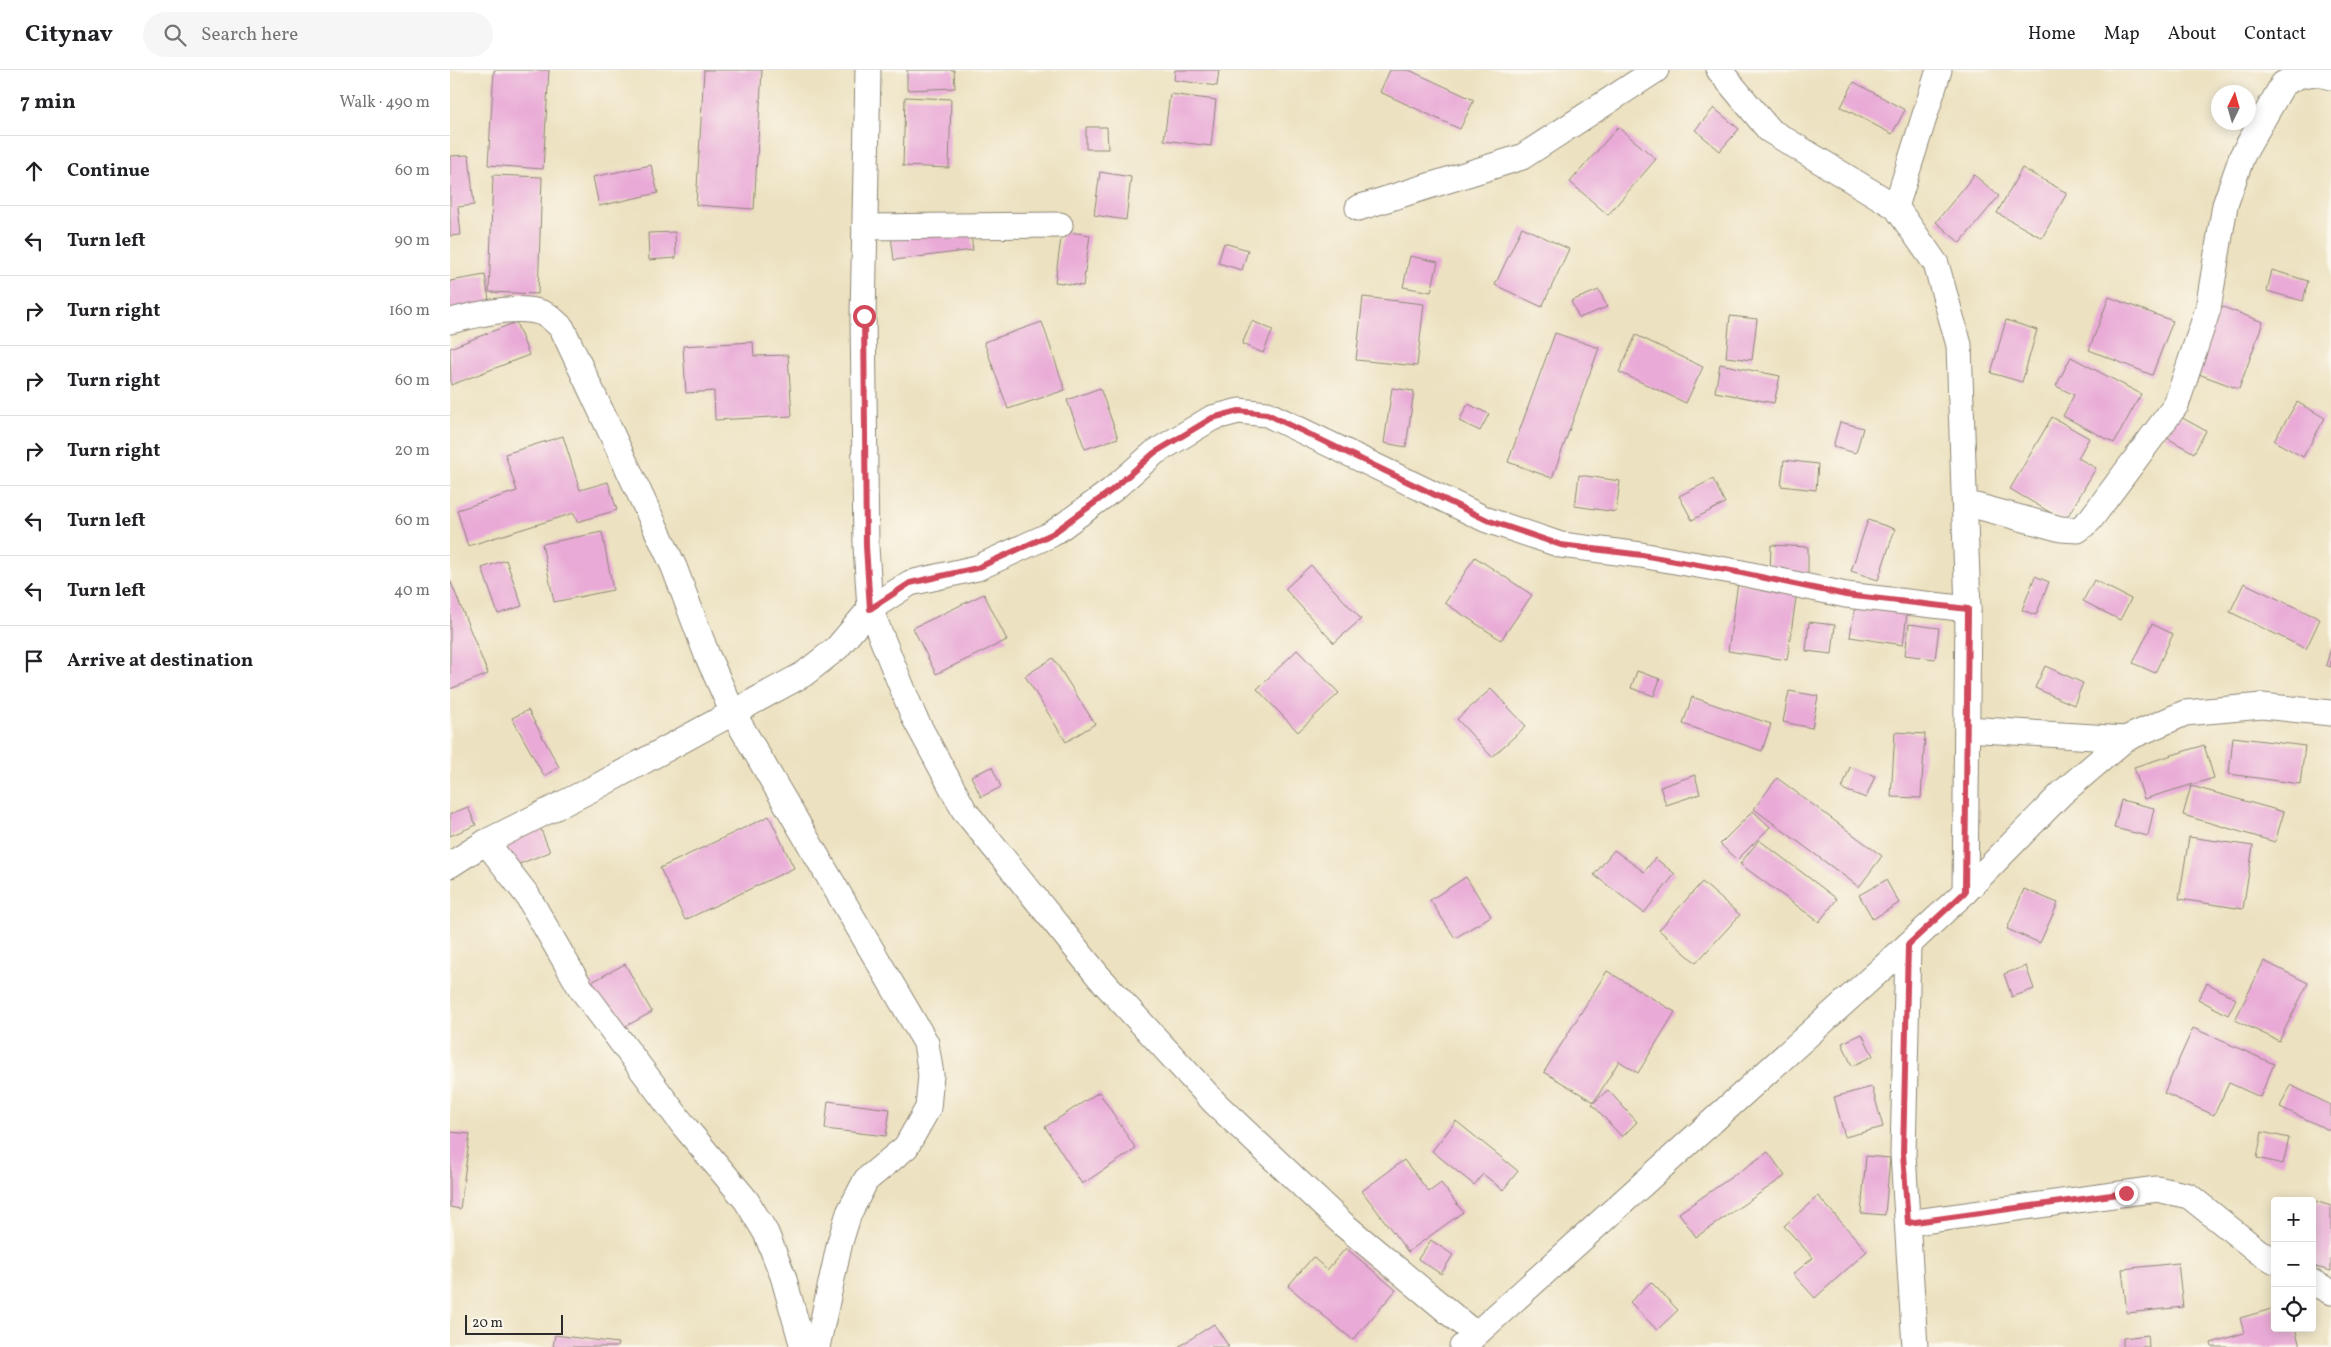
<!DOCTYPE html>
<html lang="en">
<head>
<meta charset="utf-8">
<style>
	:root { --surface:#fff; --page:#f6f6f6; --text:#202124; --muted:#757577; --line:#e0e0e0 }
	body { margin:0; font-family:Vollkorn,serif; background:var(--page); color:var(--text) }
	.controls { position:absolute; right:15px; bottom:15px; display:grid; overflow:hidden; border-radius:5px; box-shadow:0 2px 12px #0003 }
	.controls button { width:45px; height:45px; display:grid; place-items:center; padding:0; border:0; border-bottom:1px solid var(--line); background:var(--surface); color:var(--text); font:25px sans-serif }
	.compass { position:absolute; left:1761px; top:15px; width:45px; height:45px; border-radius:50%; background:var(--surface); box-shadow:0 2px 12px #0003; rotate:5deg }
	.scale { position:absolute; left:15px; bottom:12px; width:98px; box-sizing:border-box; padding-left:5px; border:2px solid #2b2b2b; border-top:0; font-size:14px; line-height:18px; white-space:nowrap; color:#2b2b2b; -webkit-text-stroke:4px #fbf7ec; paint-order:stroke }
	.stop { position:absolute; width:15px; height:15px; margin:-11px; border:4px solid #d1495b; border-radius:50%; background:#fff }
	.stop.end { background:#d1495b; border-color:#fff; box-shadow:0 1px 5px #0008 }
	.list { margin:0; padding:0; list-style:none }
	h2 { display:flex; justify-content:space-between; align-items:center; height:65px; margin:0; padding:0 20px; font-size:21px }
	h2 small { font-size:16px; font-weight:400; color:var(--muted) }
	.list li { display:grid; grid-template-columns:32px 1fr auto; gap:15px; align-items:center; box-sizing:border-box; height:70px; padding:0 20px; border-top:1px solid var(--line) }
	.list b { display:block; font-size:19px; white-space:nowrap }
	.list em { font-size:16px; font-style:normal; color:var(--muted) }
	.icon { flex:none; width:28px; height:28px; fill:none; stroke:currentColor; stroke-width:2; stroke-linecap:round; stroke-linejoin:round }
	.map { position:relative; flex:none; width:1881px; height:1277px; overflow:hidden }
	header { display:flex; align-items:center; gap:30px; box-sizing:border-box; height:70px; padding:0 25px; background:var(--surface); border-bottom:1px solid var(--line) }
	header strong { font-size:24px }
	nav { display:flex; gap:28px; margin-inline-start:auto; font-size:18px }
	.search { width:350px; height:45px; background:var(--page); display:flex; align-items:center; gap:12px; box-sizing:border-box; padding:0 18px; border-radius:28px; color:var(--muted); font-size:19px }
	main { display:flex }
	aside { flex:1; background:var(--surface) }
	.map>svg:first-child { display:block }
</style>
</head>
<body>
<header>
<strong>Citynav</strong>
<div class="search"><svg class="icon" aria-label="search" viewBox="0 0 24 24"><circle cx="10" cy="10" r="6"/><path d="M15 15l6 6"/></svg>Search here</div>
<nav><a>Home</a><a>Map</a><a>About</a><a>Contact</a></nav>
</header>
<main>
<aside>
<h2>7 min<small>Walk · 490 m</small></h2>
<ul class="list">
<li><svg class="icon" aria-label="ahead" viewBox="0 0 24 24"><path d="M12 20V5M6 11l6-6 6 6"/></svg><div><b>Continue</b></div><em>60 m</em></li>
<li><svg class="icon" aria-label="left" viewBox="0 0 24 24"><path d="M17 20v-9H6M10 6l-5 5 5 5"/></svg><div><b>Turn left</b></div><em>90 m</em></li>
<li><svg class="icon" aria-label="right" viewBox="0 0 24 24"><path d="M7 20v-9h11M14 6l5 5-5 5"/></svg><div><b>Turn right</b></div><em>160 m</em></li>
<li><svg class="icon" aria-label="right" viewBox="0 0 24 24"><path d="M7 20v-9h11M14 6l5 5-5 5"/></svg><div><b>Turn right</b></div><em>60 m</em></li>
<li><svg class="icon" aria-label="right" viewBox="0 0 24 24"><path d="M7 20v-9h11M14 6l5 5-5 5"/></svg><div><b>Turn right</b></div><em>20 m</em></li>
<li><svg class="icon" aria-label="left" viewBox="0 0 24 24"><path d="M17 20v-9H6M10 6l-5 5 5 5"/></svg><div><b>Turn left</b></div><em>60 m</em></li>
<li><svg class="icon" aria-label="left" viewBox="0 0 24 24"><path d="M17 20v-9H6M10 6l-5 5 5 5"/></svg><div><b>Turn left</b></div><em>40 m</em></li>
<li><svg class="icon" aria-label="arrive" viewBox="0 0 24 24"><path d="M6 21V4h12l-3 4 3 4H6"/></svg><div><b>Arrive at destination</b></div></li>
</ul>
</aside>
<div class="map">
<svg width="1881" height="1277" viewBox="0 0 1881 1277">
	<rect width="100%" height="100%" fill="#fbf7ec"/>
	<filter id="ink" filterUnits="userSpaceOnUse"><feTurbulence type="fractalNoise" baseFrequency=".02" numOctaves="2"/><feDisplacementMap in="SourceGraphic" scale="10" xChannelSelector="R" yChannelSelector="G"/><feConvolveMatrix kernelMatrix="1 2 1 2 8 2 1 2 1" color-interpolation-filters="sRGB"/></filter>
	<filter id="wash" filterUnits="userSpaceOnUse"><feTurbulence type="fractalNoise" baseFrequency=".0096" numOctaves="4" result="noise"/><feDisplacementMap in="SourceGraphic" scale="20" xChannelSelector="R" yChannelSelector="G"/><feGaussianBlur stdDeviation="1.12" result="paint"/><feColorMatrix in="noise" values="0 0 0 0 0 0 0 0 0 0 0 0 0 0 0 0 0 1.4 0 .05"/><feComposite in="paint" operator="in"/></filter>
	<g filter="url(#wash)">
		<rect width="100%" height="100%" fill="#ece1c0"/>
		<g id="blocks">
			<!-- building -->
			<g fill="#e9aad7">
				<path d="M44 0H99L93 99 38 95Z"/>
				<path d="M254 0H312L304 139 246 135Z"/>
				<path d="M457 0H504L505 18 457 20Z"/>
				<path d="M725 0H769L767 16 724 10Z"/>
				<path d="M940 0H959L1024 30 1010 59 930 22Z"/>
				<path d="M1404 12 1455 40 1442 64 1391 37Z"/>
				<path d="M720 24 766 30 761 76 714 70Z"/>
				<path d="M455 27 501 29 499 98 453 96Z"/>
				<path d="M1264 38 1289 59 1270 81 1245 60Z"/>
				<path d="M636 57H657L658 79H636Z"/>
				<path d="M1168 57 1206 89 1158 145 1120 112Z"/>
				<path d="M19 85 24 135 8 137 11 165 0 166V86Z"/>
				<path d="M201 95 208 123 149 136 143 107Z"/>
				<path d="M1572 98 1617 123 1592 168 1547 143Z"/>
				<path d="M650 102 681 107 676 150 644 145Z"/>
				<path d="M43 105 92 107 88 224 39 222Z"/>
				<path d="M1524 105 1549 126 1510 173 1486 152Z"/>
				<path d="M520 157 523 180 444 190 441 166Z"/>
				<path d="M1072 157 1119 179 1092 237 1045 215Z"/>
				<path d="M612 161 640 165 633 216 605 212Z"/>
				<path d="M225 162 226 188 199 190 198 163Z"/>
				<path d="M774 173 798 180 792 200 768 193Z"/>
				<path d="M960 186 988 192 981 222 953 217Z"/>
				<path d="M1822 200 1858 211 1853 231 1817 221Z"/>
				<path d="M35 205 40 236 0 243V211Z"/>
				<path d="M1149 220 1157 237 1129 248 1121 231Z"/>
				<path d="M913 227 974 234 967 296 906 290Z"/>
				<path d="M1659 227 1723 251 1702 305 1639 280Z"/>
				<path d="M1770 236 1813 252 1789 319 1746 303Z"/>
				<path d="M1280 246 1307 249 1302 290 1276 287Z"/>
				<path d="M1556 250 1587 260 1572 312 1541 303Z"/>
				<path d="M802 251 823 260 813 283 792 274Z"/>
				<path d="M66 252 79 285 1 315 0 278Z"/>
				<path d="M592 252 615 320 558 339 534 272Z"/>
				<path d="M1105 263 1149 278 1102 408 1058 392Z"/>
				<path d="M1186 265 1253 297 1236 333 1169 302Z"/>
				<path d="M303 272 304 286 338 285 342 346 265 350 264 321 236 323 233 276Z"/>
				<path d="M1621 287 1691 324 1664 373 1613 346 1624 325 1606 316Z"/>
				<path d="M1270 294 1330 306 1324 333 1265 322Z"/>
				<path d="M650 318 668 368 635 379 617 330Z"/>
				<path d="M942 318 964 321 956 377 934 373Z"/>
				<path d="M1847 332 1875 348 1853 387 1824 371Z"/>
				<path d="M1018 334 1039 344 1030 361 1009 351Z"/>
				<path d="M1727 345 1756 361 1744 383 1715 367Z"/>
				<path d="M1602 347 1639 368 1628 388 1646 398 1615 451 1560 419Z"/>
				<path d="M1390 352 1413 358 1406 383 1383 377Z"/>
				<path d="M113 366 130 420 158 412 167 440 127 452 124 443 18 476 7 440 67 421 55 384Z"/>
				<path d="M1334 390 1368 394 1366 420 1331 416Z"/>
				<path d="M1129 405 1170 411 1166 442 1125 436Z"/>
				<path d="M1263 409 1275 433 1242 450 1229 426Z"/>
				<path d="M1418 450 1445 459 1428 510 1401 501Z"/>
				<path d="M152 462 163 520 104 532 92 474Z"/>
				<path d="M1321 475 1358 477V506L1320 504Z"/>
				<path d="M1025 487 1082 525 1051 570 995 533Z"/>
				<path d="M56 490 72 536 48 544 32 498Z"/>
				<path d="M861 495 911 549 884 573 835 519Z"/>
				<path d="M1585 506 1599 512 1586 545 1572 540Z"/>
				<path d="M0 510 38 604 0 619Z"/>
				<path d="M1644 510 1681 529 1670 550 1633 531Z"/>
				<path d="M1288 513 1347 521 1337 590 1278 581Z"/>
				<path d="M1794 513 1870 549 1856 579 1780 542Z"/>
				<path d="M534 524 557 570 486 604 463 558Z"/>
				<path d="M1405 536 1457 543 1453 575 1400 567Z"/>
				<path d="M1359 552 1385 555 1382 584 1356 581Z"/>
				<path d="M1459 554 1489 558 1485 589 1455 585Z"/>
				<path d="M1702 554 1723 564 1705 603 1683 593Z"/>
				<path d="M1881 578V597L1876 595Z"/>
				<path d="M847 580 889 623 848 662 807 619Z"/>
				<path d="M603 588 645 654 616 672 575 606Z"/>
				<path d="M1595 596 1633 613 1624 635 1585 618Z"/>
				<path d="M1187 601 1210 609 1204 626 1181 618Z"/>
				<path d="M1041 619 1076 656 1042 687 1007 649Z"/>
				<path d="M1339 621 1368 626 1362 658 1333 652Z"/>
				<path d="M1242 627 1321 654 1312 681 1233 654Z"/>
				<path d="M78 640 109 697 94 706 62 648Z"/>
				<path d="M1445 662 1475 664 1471 728 1441 727Z"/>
				<path d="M1783 667 1855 676 1850 714 1779 704Z"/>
				<path d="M1754 675 1764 708 1694 729 1684 697Z"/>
				<path d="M542 697 551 717 531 727 521 706Z"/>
				<path d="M1400 697 1425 706 1416 728 1392 719Z"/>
				<path d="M1245 705 1250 724 1216 735 1210 717Z"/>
				<path d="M1327 708 1432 786 1409 817 1304 739Z"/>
				<path d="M1741 716 1834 742 1825 772 1733 745Z"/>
				<path d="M1671 730 1704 738 1698 766 1664 758Z"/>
				<path d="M18 737 26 755 0 766V744Z"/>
				<path d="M1303 741 1320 757 1287 790 1270 774Z"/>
				<path d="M319 746 344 798 235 850 210 798Z"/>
				<path d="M90 757 100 782 51 801 41 778Z"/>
				<path d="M1739 767 1803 776 1793 839 1729 829Z"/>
				<path d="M1309 770 1387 829 1369 852 1290 794Z"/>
				<path d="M1164 780 1194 802 1205 788 1225 804 1194 843 1144 805Z"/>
				<path d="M1016 807 1041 846 1005 868 980 830Z"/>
				<path d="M1436 810 1449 833 1423 849 1409 825Z"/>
				<path d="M1252 812 1290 845 1246 893 1209 860Z"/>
				<path d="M1574 819 1608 833 1590 873 1557 859Z"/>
				<path d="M1814 891 1858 913 1829 971 1785 950Z"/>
				<path d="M175 894 202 942 165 962 138 914Z"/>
				<path d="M1576 896 1584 919 1562 927 1554 904Z"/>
				<path d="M1157 901 1225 942 1188 1003 1169 991 1144 1032 1094 1002Z"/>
				<path d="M1757 913 1786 929 1778 945 1748 929Z"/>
				<path d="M1743 958 1824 994 1810 1027 1779 1013 1764 1045 1714 1023Z"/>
				<path d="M1412 964 1423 986 1402 996 1392 973Z"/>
				<path d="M1840 1015 1881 1035V1061L1830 1037Z"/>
				<path d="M1422 1017 1433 1057 1395 1067 1384 1027Z"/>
				<path d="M1158 1020 1187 1052 1172 1067 1142 1034Z"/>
				<path d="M649 1022 686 1079 632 1114 595 1057Z"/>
				<path d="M378 1031 440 1039 436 1066 375 1059Z"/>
				<path d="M1006 1051 1068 1101 1053 1120 1033 1104 1024 1115 982 1081Z"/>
				<path d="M0 1062 20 1064 10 1139 0 1137Z"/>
				<path d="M1812 1062 1839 1068 1833 1094 1807 1088Z"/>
				<path d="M1318 1082 1335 1106 1246 1167 1229 1143Z"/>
				<path d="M1416 1086 1440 1088 1435 1145 1411 1143Z"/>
				<path d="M954 1090 979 1122 991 1113 1013 1142 958 1182 912 1121Z"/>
				<path d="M1368 1126 1417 1181 1365 1228 1343 1204 1363 1188 1334 1156Z"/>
				<path d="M1865 1131 1881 1136V1201L1862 1196V1141Z"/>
				<path d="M981 1170 1003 1185 991 1204 968 1189Z"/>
				<path d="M896 1178 946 1220 903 1270 838 1216 863 1187 877 1200Z"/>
				<path d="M1728 1193 1733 1237 1677 1243 1672 1199Z"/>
				<path d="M1201 1212 1228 1240 1207 1260 1180 1232Z"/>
				<path d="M1825 1238V1258H1845L1850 1277H1762L1761 1273 1794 1263 1790 1248Z"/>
				<path d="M764 1254 779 1277H728Z"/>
				<path d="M105 1265 168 1273 167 1277H103Z"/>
				<path d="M1698 1265 1699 1277H1673V1268Z"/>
			</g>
		</g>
	</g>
	<g filter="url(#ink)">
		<use href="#blocks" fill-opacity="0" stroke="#8c8676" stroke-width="1"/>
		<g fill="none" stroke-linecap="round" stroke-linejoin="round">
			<defs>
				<g id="street">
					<path d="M418 0 413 246 416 476 420 539 464 647 514 740 649 907 765 1033 894 1155 1025 1264"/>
					<path d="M1269 0 1319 60 1446 137 1486 194 1509 275 1518 539 1515 822"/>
					<path d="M1446 137 1489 0"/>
					<path d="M908 138 1072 87 1206 0"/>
					<path d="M415 157 610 155"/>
					<path d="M0 251C27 245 71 232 97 245 102 248 107 254 112 258L224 497 257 585 283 643 476 973 481 1005 478 1038 456 1077 416 1110 399 1143 390 1172 367 1277"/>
					<path d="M1515 433 1611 459 1628 460 1640 450 1726 335 1758 239 1775 135 1792 86 1833 14 1848 6 1865 3 1881 7"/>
					<path d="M1517 659 1675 669"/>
					<path d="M36 772 77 825 130 917 234 1056 296 1130 316 1163 333 1206 353 1277"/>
					<path d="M0 795 36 772 148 716 354 604 387 578 420 539 460 513 527 498 602 464 662 420 704 383 762 348 789 341 817 344 1037 450 1111 475 1191 485 1287 502 1396 525 1518 539"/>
					<path d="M1458 875 1453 1084 1465 1277"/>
					<path d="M1458 1153 1707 1119 1739 1126 1809 1182 1825 1191"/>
					<path d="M1862 1212 1881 1222"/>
					<path d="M1012 1277 1458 875 1515 822 1612 723 1675 669 1735 643 1812 636 1881 643"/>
				</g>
			</defs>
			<!-- street casing -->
			<use href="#street" stroke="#8c8676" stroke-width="27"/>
			<!-- street -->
			<use href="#street" stroke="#fff" stroke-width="25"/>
		</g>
	</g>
	<g fill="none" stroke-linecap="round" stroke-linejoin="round" filter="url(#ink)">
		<!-- route -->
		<path stroke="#d1495b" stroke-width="6" d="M414 246 416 476 420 539 460 513 527 498 602 464 662 420 704 383 762 348 789 341 817 344 1037 450 1111 475 1192 485 1287 502 1396 525 1518 539 1515 822 1458 875 1453 1084 1458 1153 1676 1123"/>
	</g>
</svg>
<div class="controls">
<button>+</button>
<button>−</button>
<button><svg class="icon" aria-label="locate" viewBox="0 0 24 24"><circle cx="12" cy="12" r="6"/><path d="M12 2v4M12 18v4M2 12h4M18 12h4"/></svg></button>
</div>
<svg class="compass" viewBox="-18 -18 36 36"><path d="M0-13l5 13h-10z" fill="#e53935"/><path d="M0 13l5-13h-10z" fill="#757577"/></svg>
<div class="scale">20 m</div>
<div class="stop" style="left:414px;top:246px"></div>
<div class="stop end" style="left:1676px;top:1123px"></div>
</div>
</main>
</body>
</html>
